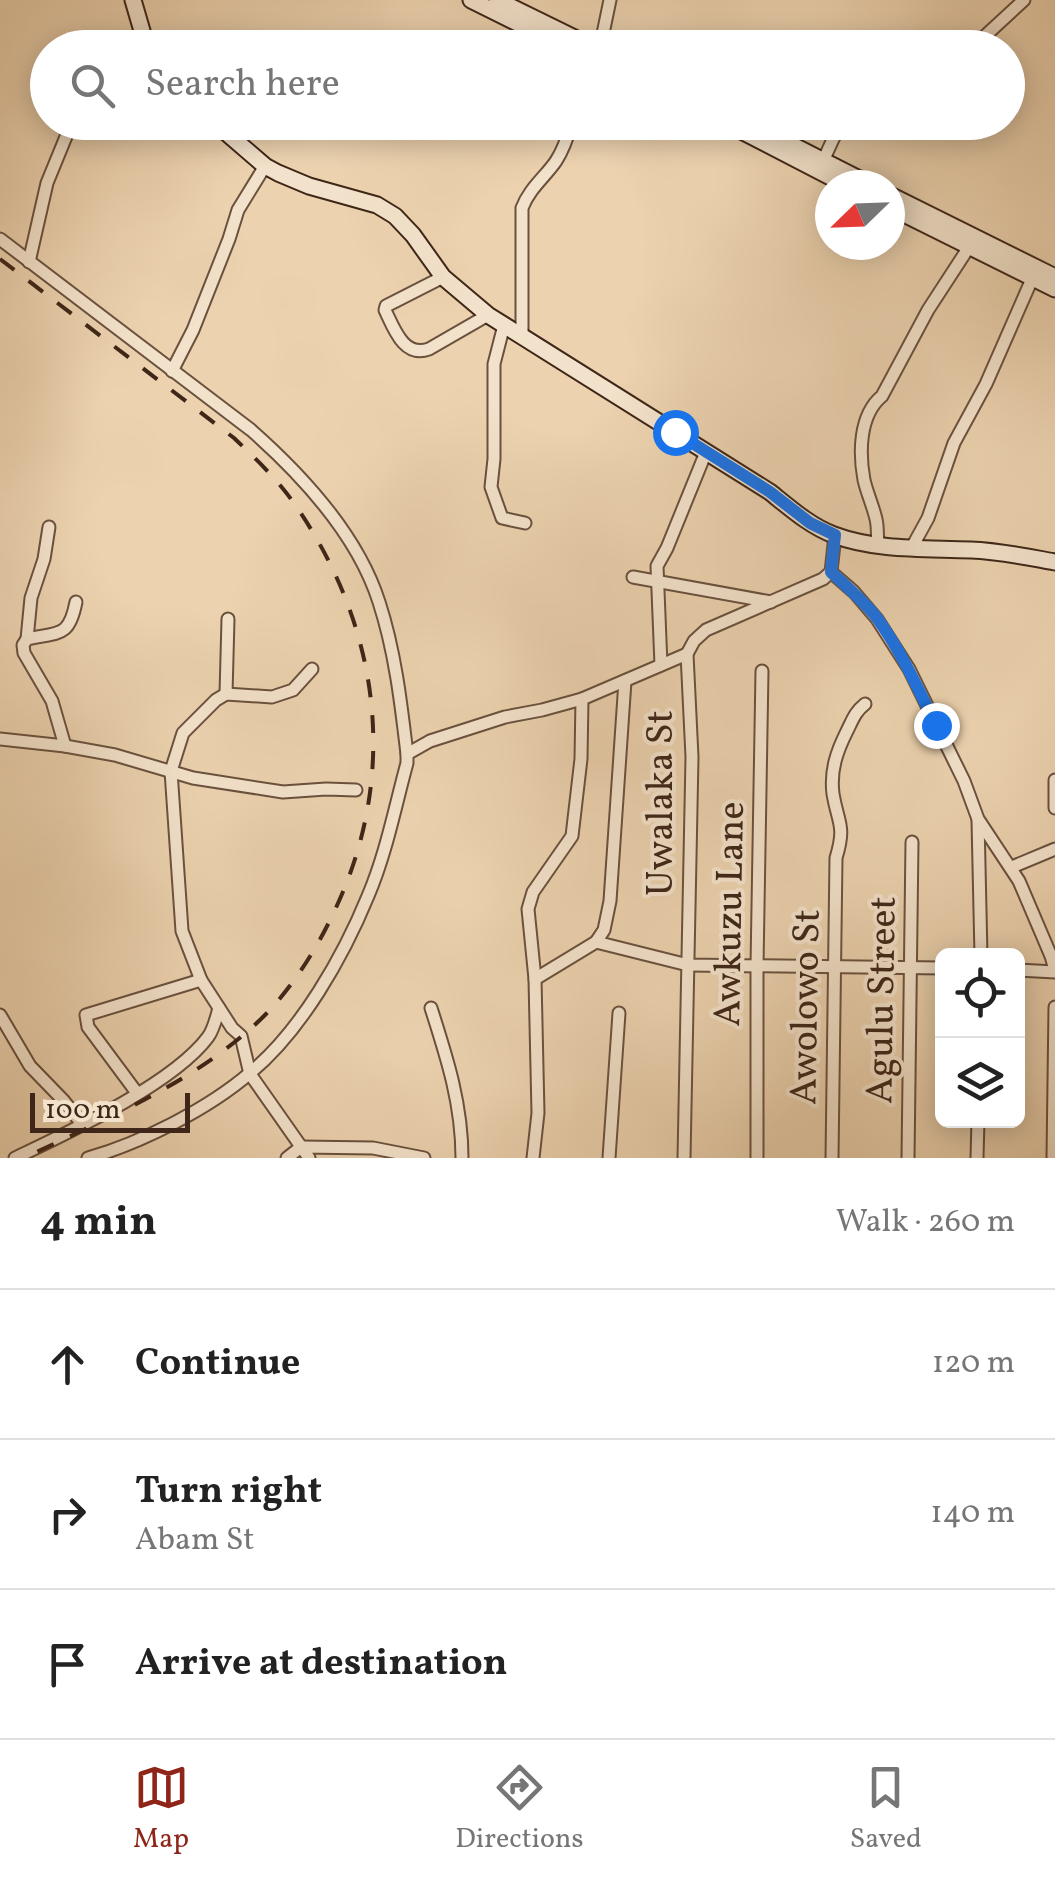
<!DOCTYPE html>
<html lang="en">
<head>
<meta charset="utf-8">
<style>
	:root { --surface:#fff; --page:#f2f2f2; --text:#222; --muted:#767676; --line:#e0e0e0; --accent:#8f2418 }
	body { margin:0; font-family:Vollkorn,serif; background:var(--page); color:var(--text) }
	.controls { position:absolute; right:30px; bottom:30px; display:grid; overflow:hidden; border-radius:15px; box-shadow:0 5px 25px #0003 }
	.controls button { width:90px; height:90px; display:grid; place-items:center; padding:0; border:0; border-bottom:2px solid var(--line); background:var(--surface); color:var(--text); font:50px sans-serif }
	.compass { position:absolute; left:815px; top:170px; width:90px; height:90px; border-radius:50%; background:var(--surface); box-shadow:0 5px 25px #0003; rotate:247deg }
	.scale { position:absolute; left:30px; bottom:25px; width:160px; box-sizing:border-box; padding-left:10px; border:5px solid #3e2618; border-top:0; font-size:28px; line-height:35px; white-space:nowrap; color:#3e2618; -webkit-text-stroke:8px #f3e2cb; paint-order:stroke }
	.stop { position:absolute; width:30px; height:30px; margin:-22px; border:8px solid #1a73e8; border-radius:50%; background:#fff }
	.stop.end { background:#1a73e8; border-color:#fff; box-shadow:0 2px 10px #0008 }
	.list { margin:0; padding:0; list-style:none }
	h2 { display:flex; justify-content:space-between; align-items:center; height:130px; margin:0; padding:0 40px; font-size:42px }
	h2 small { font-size:32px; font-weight:400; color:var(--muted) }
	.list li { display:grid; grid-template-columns:65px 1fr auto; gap:30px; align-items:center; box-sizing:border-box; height:150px; padding:0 40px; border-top:2px solid var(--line) }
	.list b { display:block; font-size:38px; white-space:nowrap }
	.list p { margin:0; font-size:32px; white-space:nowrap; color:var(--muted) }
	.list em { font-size:32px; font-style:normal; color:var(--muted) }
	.icon { flex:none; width:55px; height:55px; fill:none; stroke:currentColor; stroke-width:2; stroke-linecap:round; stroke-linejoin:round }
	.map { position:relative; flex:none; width:1055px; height:1158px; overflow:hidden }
	.search { position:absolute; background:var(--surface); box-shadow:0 5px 25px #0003; left:30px; right:30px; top:30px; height:110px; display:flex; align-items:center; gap:25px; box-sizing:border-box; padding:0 35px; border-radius:55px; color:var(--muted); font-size:38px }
	.sheet { height:580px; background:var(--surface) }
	nav { display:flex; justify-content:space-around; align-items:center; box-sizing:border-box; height:140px; border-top:2px solid var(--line); background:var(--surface); font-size:28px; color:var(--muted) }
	nav a { display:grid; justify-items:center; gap:5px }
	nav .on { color:var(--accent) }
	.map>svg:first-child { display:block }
</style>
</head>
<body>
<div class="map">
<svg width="1055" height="1158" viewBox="0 0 1055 1158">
	<rect width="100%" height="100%" fill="#ecd2af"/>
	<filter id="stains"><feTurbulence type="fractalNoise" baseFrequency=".002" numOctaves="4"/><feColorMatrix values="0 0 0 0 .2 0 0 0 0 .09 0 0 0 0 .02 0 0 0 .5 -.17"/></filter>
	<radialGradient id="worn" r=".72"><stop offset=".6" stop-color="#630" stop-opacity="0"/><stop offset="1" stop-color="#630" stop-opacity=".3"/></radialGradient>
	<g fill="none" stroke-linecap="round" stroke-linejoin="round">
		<defs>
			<g id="street">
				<path d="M600 48 610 0"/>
				<path d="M972 48 1024 0"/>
				<path d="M823 161 834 137 845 122"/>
				<path d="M0 239 251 430C302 475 358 536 379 602 395 651 401 703 407 754"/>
				<path d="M29 262 47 183 72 122"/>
				<path d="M443 277 386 306 385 310C394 329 404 358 429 349L488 315"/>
				<path d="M504 325 494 364V459L491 487 502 518 525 523"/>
				<path d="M522 335V208C529 189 545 177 556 161 564 149 568 136 572 122"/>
				<path d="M172 371 193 330 229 239 238 210 265 166"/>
				<path d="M878 544C877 536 878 527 876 519 873 506 867 493 864 480 859 453 859 415 882 396L928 310 969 247"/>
				<path d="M911 549 928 518 954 443 986 384 1032 279"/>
				<path d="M831 572 854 592 877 619 909 669 964 781 978 819 1019 881 1051 956 1055 970"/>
				<path d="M633 577 771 602"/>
				<path d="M27 639 31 598 44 559 49 527"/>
				<path d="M661 665 657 566 667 548 706 452"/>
				<path d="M226 694 228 619"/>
				<path d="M0 739 65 746 115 755 193 778 283 792 326 789 356 790"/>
				<path d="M65 746 52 701 24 653 23 645 27 639C59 632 69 638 76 602"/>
				<path d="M1055 780V808"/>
				<path d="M978 820 981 956"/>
				<path d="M1012 867 1055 849"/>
				<path d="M596 942 604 930 610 901 625 681"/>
				<path d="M1018 970 1055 972"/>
				<path d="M535 979 596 942 688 965 942 968"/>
				<path d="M431 1008C447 1058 462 1104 462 1158"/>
				<path d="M0 1015 30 1066 63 1100 82 1124"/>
				<path d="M137 1093 88 1027 86 1015 201 980"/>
				<path d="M15 1158C69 1132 173 1084 208 1037 214 1029 216 1018 219 1008"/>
				<path d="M88 1158C141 1143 208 1109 250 1073 301 1031 343 957 368 896 386 854 395 807 407 763V754L430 741 505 717 542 710 582 699 687 654"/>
				<path d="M287 1158 301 1147 373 1148 424 1158"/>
				<path d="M309 1158 250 1074 241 1036 232 1028 201 980 182 931 171 771 183 733 216 700 226 694 272 697 293 690 312 669"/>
				<path d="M533 1158 538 1113 535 979 528 909 533 892 572 836 581 759 582 699"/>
				<path d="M609 1158 619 1013"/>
				<path d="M684 1158 692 757 687 654 694 641 706 630 823 579 831 572 835 535"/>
				<path d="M757 1158V966L762 671"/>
				<path d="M832 1158 836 858C846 825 838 824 833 794 830 770 837 751 847 731 853 719 855 712 865 704"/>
				<path d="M908 1158 912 842"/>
				<path d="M977 1158 978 1120"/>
				<path d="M1053 1158 1055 1007"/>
			</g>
			<g id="secondary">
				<path d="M133 0 147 48"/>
				<path d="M471 0 568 48"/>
				<path d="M497 0 595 48"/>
				<path d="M214 122 265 166 278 173 309 186 377 205 395 216 413 235 443 277 488 315 770 492C790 508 810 526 834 535 877 551 926 548 971 550 1000 551 1027 557 1055 562"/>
				<path d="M724 122 846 185"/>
				<path d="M747 122 871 185"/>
				<path d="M890 195 1055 277"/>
				<path d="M890 207 1055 289"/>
			</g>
		</defs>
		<!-- street casing -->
		<use href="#street" stroke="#6a513e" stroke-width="15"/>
		<!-- secondary casing -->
		<use href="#secondary" stroke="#3e2618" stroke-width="19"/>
		<!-- street -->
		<use href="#street" stroke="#f3e2cb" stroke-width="11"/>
		<!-- secondary -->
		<use href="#secondary" stroke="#f3e2cb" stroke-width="15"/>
		<!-- rail -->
		<path stroke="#3e2618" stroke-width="4" stroke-dasharray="18 18" stroke-linecap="butt" d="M0 259 234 438C254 457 274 476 291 499 377 619 400 764 339 901 321 942 296 983 265 1015 199 1081 107 1118 24 1158"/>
	</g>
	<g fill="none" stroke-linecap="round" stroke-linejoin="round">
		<!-- route -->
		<path stroke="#1a73e8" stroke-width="12" d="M675 432 770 492 810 523 835 535 831 572C847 587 864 601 877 618 901 651 918 689 936 725"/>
	</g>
	<g text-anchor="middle" stroke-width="8" stroke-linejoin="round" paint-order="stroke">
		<!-- street labels -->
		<g font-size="38" fill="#3e2618" stroke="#f3e2cb">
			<text transform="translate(659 803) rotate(-90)" y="13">Uwalaka St</text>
			<text transform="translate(728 914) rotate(-89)" y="13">Awkuzu Lane</text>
			<text transform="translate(880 1000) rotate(-89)" y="13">Agulu Street</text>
			<text transform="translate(804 1007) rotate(-89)" y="13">Awolowo St</text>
		</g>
	</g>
	<rect width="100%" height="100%" filter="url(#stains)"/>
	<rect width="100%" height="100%" fill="url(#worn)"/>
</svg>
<div class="controls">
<button><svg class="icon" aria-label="locate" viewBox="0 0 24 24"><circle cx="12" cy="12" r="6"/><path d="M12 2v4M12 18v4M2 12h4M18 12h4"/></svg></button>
<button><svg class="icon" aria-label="layers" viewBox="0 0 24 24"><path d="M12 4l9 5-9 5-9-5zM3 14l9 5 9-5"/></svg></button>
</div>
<svg class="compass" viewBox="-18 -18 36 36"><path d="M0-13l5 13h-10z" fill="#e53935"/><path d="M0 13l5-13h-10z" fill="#767676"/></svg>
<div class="scale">100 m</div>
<div class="stop" style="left:675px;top:432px"></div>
<div class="stop end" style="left:936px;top:725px"></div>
<div class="search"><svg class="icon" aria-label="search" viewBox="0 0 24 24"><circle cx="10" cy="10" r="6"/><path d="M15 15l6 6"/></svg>Search here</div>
</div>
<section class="sheet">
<h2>4 min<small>Walk · 260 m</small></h2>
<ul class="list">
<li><svg class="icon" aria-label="ahead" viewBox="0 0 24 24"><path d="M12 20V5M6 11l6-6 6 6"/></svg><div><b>Continue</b></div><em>120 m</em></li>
<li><svg class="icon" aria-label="right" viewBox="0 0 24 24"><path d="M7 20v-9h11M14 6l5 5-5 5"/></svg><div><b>Turn right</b><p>Abam St</p></div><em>140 m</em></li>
<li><svg class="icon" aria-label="arrive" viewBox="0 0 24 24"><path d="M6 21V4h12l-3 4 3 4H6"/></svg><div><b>Arrive at destination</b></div></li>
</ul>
</section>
<nav>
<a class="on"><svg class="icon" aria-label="map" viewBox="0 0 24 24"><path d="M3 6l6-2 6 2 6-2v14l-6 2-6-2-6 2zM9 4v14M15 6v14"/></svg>Map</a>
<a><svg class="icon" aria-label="directions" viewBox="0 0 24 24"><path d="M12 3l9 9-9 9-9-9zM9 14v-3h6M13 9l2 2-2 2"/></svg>Directions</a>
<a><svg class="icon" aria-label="saved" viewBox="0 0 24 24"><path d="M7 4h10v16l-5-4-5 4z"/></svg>Saved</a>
</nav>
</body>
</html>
